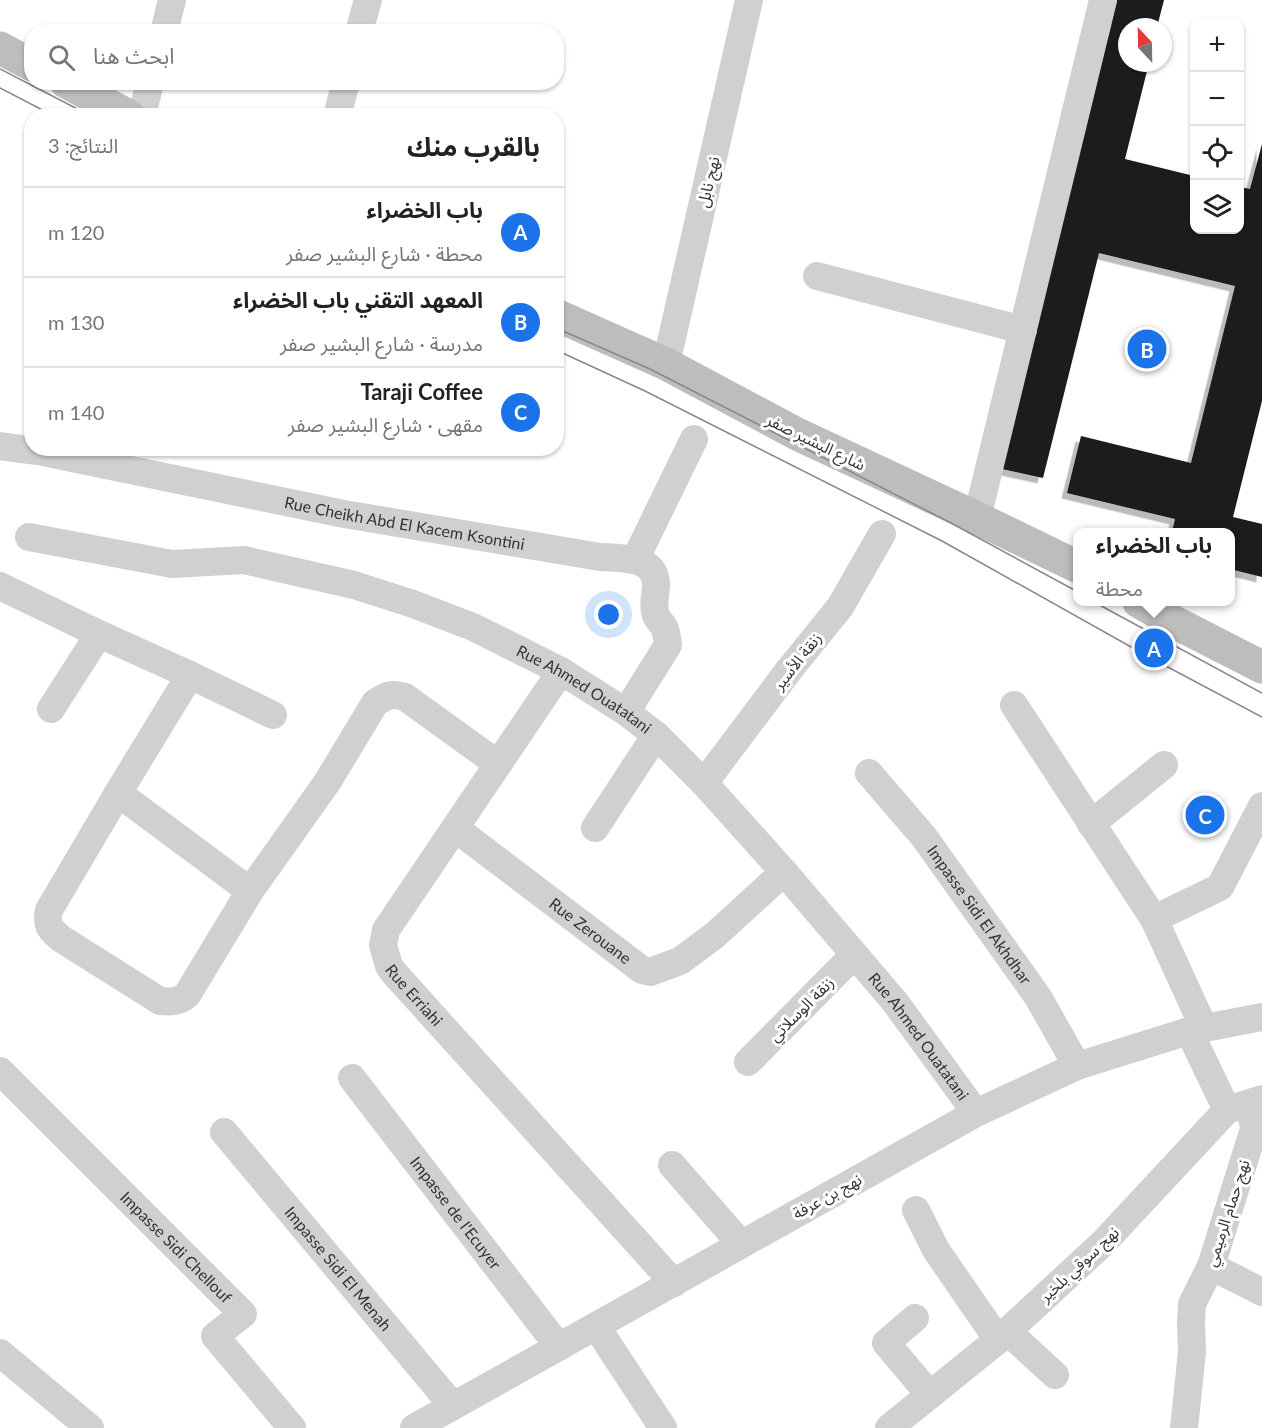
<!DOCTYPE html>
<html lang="ar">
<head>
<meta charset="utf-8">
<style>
	:root { --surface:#fff; --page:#f6f6f6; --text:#222; --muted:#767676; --line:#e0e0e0; --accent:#1a73e8 }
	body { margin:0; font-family:Lato,"Noto Sans Arabic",sans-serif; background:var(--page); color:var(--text); direction:rtl }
	.controls { position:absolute; right:18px; top:18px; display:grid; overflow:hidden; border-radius:12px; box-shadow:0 2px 4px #0004 }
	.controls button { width:54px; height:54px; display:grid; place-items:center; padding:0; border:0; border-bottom:2px solid var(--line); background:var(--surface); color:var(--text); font:30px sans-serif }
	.compass { position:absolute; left:1118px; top:18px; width:54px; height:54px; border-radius:50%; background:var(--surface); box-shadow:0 2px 4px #0004; rotate:338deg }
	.you { position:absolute; left:609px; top:615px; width:21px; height:21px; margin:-15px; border:4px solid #fff; border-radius:50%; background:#1a73e8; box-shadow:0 0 0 9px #1a73e833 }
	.badge { display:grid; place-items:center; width:39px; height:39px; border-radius:50%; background:var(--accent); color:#fff; font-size:20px; font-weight:700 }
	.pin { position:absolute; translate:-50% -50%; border:3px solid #fff; box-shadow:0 2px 6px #0006 }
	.popup { position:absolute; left:1073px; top:528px; width:162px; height:78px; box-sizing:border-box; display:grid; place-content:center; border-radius:12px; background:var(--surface); filter:drop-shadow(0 2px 4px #0005); font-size:20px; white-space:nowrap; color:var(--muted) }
	.popup b { font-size:22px; color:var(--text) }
	.popup::after { content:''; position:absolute; left:50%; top:100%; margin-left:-12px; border:12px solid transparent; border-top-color:var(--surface) }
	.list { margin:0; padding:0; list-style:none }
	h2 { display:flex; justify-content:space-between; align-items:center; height:78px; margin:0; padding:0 24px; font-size:26px }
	h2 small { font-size:20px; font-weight:400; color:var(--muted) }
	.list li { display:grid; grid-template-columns:39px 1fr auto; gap:18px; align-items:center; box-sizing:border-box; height:90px; padding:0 24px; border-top:2px solid var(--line) }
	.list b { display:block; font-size:22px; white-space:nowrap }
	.list p { margin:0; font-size:20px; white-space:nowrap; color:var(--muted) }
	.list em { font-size:20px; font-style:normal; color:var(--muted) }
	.icon { flex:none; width:33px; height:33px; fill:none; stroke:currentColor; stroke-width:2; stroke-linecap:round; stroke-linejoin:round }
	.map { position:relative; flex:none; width:1262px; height:1428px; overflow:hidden; direction:ltr }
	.search { position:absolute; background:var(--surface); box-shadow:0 2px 4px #0004; left:24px; top:24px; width:540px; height:66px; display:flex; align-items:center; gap:15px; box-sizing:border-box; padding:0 21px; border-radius:24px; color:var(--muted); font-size:22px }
	.panel { position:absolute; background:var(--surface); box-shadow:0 2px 4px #0004; left:24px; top:108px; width:540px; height:348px; border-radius:24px; direction:rtl }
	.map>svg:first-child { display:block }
</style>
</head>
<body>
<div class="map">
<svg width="1262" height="1428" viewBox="0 0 1262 1428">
	<defs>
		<filter id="shadow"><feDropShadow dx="-5.5" dy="5.5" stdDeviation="0" flood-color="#0004"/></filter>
	</defs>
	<rect width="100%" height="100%" fill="#fff"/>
	<!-- building -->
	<path fill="#1a1a1a" filter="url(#shadow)" d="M1117 0H1164L1157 27H1127V63H1149L1125 159 1194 176V230H1240V187L1250 189 1262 144V401L1233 517 1262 524V577L1230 569V532H1172L1175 519 1067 493 1081 436 1191 463 1235 286 1099 253 1043 478 1002 469Z"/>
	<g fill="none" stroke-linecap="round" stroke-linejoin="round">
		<!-- street -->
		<g stroke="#d0d0d0" stroke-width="28">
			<path d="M164 32 172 0"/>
			<path d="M359 32 368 0"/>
			<path d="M142 116 150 82"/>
			<path d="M337 116 346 82"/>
			<path d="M817 276 1023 330"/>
			<path d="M666 364 749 0"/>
			<path id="s1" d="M0 446 43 452 344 514 600 557C620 558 655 556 656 584 656 593 653 602 655 612 656 619 661 622 664 627 667 633 667 639 668 645L626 712"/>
			<path d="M977 518 1103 0"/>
			<path id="s2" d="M29 537 172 564 244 560 354 585 413 604 473 627 561 671 626 712 656 735 704 783 784 872 895 1002 976 1113"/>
			<path d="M635 560 694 439"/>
			<path d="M0 586 99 634 190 675 273 715"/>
			<path id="s3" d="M561 671 386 930 383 945 389 966 395 974 674 1283"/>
			<path d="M190 675 118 793 49 910C46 925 49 928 60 938L160 1001C171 1002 178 1002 187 995L250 891 328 781 375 703C387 695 392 693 405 697L498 764"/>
			<path d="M1014 705 1154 919 1204 1028"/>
			<path d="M51 709 99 634"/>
			<path id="s4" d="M869 773 924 837 1038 997 1077 1066"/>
			<path d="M704 783 789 670 840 607 882 534"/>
			<path d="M118 793 250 891"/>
			<path d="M1091 824 1164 765"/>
			<path id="s5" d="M455 828 642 970 650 972 680 961 715 935 784 872"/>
			<path d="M595 828 656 735"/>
			<path d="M1154 919 1220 887 1262 806"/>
			<path d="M1189 1031 1227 1110"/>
			<path d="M748 1062 854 955"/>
			<path id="s6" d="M0 1071 243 1314 215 1336 292 1428"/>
			<path id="s7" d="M352 1078 559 1347"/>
			<path id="s8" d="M224 1132 453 1406"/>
			<path d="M672 1165 741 1244"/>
			<path d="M916 1210 936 1250 998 1340"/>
			<path d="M1211 1266 1262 1292"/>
			<path d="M915 1318 886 1343 930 1395"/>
			<path d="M596 1326 663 1428"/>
			<path d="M1007 1331 1055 1375"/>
			<path d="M0 1353 90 1428"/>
			<path d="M414 1428 976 1113 1077 1066 1189 1031 1262 1017"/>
			<path d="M889 1428 998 1340 1103 1243 1227 1110 1262 1099"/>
			<path d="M1184 1428 1192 1352 1191 1322 1192 1304 1211 1266 1254 1129 1250 1103"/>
		</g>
		<!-- secondary -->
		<g stroke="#bdbdbd" stroke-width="33">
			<path d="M0 48 32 65"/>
			<path d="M66 82 129 116"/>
			<path d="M556 315 666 364 797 434 977 518 1078 567"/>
			<path d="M1139 602 1178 624 1262 667"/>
		</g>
		<!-- tram -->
		<g stroke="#888" stroke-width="1.5">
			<path d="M0 69 91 116"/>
			<path d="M0 88 54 116"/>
			<path d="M556 328 650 369 951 523 1078 592"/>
			<path d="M556 350 645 391 942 541 1149 657 1262 717"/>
			<path d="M1094 602 1262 693"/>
		</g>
	</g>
	<g text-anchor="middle" stroke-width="6" stroke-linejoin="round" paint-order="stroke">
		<!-- street labels -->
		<g font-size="16" fill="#333" stroke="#fff">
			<text transform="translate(708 182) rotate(-77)" y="6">نهج نابل</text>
			<text transform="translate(816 442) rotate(26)" y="6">شارع البشير صفر</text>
			<text dy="6" stroke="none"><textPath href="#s1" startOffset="412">Rue Cheikh Abd El Kacem Ksontini</textPath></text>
			<text transform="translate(797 661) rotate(-52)" y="6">زنقة الأسير</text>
			<text dy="6" stroke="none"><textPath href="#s2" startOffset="584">Rue Ahmed Ouatatani</textPath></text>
			<text dy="6" stroke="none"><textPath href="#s4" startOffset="180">Impasse Sidi El Akhdhar</textPath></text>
			<text dy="6" stroke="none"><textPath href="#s5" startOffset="170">Rue Zerouane</textPath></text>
			<text dy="6" stroke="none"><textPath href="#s3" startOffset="388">Rue Erriahi</textPath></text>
			<text transform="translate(801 1009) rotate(-45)" y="6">زنقة الوسلاتي</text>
			<text dy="6" stroke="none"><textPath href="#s2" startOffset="1070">Rue Ahmed Ouatatani</textPath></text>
			<text transform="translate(827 1196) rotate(-29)" y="6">نهج بن عرفة</text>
			<text dy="6" stroke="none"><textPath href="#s7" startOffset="170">Impasse de l'Ecuyer</textPath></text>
			<text transform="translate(1227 1213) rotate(-72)" y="6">نهج حمام الرميمي</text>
			<text dy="6" stroke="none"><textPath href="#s6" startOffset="249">Impasse Sidi Chellouf</textPath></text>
			<text transform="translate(1079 1264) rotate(-43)" y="6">نهج سوقي بلخير</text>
			<text dy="6" stroke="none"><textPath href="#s8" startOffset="178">Impasse Sidi El Menah</textPath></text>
		</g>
	</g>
</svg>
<div class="controls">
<button>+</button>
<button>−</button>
<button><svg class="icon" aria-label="locate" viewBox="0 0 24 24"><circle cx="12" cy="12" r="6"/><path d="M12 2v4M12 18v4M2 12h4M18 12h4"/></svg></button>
<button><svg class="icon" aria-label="layers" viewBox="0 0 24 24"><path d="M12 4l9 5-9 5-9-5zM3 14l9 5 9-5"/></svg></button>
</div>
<svg class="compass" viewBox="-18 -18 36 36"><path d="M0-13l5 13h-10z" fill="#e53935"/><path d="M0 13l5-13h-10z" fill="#767676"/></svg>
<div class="you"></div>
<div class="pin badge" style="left:1154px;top:648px">A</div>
<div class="popup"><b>باب الخضراء</b>محطة</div>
<div class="pin badge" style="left:1147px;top:349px">B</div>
<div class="pin badge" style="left:1205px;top:815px">C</div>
<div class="search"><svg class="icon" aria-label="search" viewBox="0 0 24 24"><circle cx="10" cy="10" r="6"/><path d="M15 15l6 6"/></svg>ابحث هنا</div>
<section class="panel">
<h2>بالقرب منك<small>النتائج: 3</small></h2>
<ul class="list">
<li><span class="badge">A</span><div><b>باب الخضراء</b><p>محطة · شارع البشير صفر</p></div><em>120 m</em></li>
<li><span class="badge">B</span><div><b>المعهد التقني باب الخضراء</b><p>مدرسة · شارع البشير صفر</p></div><em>130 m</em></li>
<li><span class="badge">C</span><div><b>Taraji Coffee</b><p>مقهى · شارع البشير صفر</p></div><em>140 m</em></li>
</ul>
</section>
</div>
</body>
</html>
